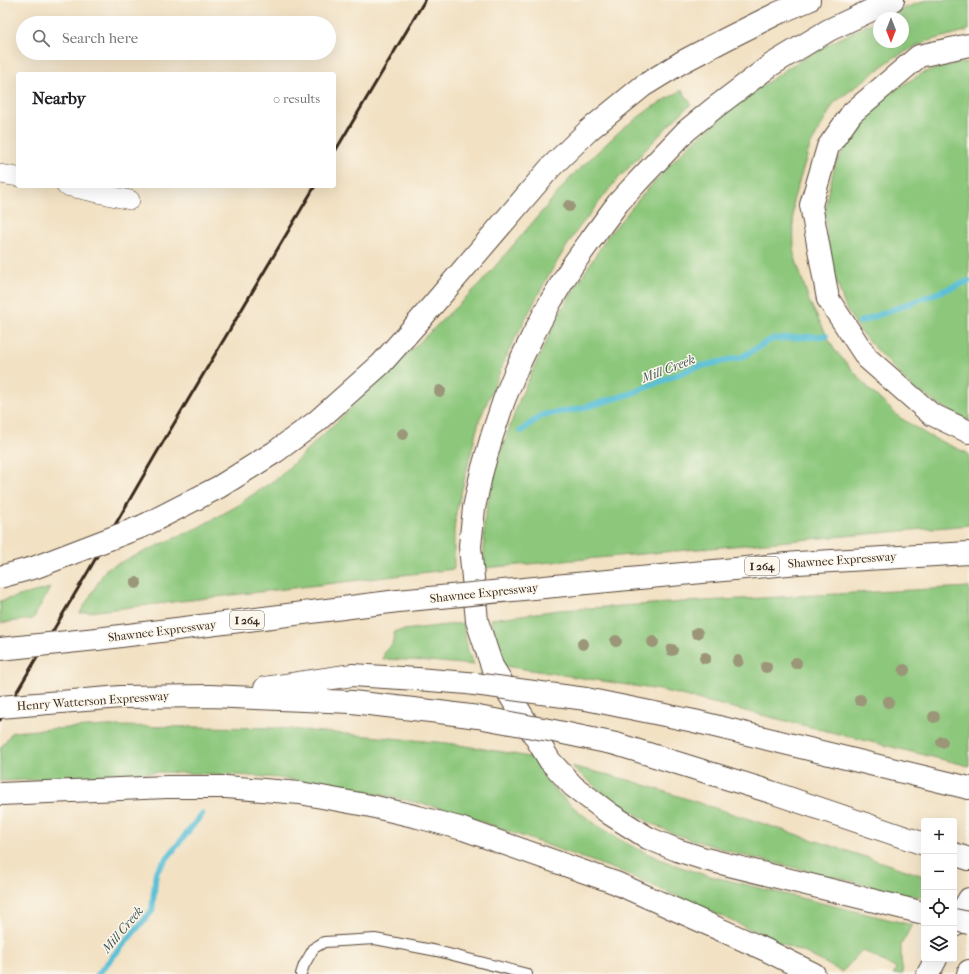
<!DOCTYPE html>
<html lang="en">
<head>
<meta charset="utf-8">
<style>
	:root { --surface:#fff; --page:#f6f6f6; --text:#202124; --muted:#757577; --line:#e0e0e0 }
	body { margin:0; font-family:"IM FELL French Canon",serif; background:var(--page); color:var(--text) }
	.controls { position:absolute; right:12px; bottom:12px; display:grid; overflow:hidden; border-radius:4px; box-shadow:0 4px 16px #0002 }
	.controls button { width:36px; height:36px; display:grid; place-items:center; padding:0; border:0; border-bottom:1px solid var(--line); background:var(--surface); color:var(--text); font:20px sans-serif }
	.compass { position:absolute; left:873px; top:12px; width:36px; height:36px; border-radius:50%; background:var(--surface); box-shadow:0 4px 16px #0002; rotate:180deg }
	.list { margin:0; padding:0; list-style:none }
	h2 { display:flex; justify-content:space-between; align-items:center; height:52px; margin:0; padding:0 16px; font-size:17px }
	h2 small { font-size:13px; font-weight:400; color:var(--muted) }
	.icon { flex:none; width:22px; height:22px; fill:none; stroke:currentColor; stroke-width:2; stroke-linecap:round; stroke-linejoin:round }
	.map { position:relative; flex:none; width:969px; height:974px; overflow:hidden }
	.search { position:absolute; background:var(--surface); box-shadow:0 4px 16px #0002; left:16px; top:16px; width:320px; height:44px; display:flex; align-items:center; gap:10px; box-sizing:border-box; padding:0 14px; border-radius:22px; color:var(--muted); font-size:15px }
	.panel { position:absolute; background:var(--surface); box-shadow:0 4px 16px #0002; left:16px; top:72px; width:320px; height:116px; border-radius:4px }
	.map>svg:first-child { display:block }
</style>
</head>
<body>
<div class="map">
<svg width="969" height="974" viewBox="0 0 969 974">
	<rect width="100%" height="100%" fill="#fbf7ec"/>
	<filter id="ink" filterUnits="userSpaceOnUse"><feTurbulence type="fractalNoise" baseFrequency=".025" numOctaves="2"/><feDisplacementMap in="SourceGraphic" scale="8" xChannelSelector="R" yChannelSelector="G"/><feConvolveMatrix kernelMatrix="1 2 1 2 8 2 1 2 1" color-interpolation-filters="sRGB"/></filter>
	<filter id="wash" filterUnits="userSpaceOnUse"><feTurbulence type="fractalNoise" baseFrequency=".012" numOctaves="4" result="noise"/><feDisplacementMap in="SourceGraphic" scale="16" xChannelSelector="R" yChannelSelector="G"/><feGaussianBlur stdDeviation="0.9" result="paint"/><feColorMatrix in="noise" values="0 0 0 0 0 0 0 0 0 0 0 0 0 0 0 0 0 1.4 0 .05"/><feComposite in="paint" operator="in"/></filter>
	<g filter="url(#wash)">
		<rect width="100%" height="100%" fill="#f2e1c3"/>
		<!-- green -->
		<g fill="#8cc77b" stroke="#64784c">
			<path d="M927 0H969V30L925 42 893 58 834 103 810 146 793 201 794 254 809 301 834 349 871 391 899 417 929 436 969 454V525L484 568V521L493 478 502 449 520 398 559 314 607 237 645 192 687 147 736 105 789 67 829 44 879 19V42H903V18H882L905 8Z"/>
			<path d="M969 62V421L944 408 912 387 883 357 863 335 846 309 829 260 825 213 828 192 835 166 854 131 867 114 883 98 906 83 925 72 951 65Z"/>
			<path d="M682 90 691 104 668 126 615 182 578 229 563 252 546 280 510 348 479 421 456 513 454 531V569L80 613 106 569 197 528 239 505 243 501 279 477 481 283 573 175 622 129 651 108Z"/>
			<path d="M969 587V766L660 690 505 666 494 634 491 619 559 610 684 602Z"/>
			<path d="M50 588 33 619 0 623V601Z"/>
			<path d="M463 623 468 651 474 665 428 661 383 659 385 651 392 644 395 631Z"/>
			<path d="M108 726 278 728 447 743 503 752 534 758C540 768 545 778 552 787 557 792 563 797 568 802 606 837 653 859 702 874L912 925 901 945V959L903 974H893L897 969 862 950 842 972 800 950 799 951 625 873 474 819 437 807 358 790 279 778 238 775 158 772 78 778 0 781V749L12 732 50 729Z"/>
			<path d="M571 766 629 780 924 876V898L907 894 906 896 847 880 745 856 674 834 647 821 626 808 606 795Z"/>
		</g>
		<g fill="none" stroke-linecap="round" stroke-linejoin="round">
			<!-- stream -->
			<g stroke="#5ac0d7" stroke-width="6">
				<path d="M860 322 969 281"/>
				<path d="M521 431 542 415 579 409 630 394 693 368 742 357 772 339 826 336"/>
				<path d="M98 974 152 911 156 872 202 814"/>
			</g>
		</g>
	</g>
	<g filter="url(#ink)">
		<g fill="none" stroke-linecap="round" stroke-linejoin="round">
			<defs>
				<path id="service" d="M301 974 304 965 314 948 324 942 375 939 437 951 527 974"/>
				<g id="minor">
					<path d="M0 174 18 177"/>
					<path d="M66 186 130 200"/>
				</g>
				<g id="primary">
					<path d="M954 926 969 899"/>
					<path d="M928 974 936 959"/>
					<path d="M968 974 969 971"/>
				</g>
				<g id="motorway">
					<path d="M893 0 829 30 771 65 713 109 686 131 641 178 618 203 595 234 572 266 551 301 532 337 517 368 504 400 492 436 482 471 474 508 470 546 477 621 492 666 550 761 573 786 610 814 648 838 677 850 705 859 924 913"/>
					<path d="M969 45 919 56 852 113 828 147 811 205 828 299 867 358 931 414 969 432"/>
					<path d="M143 526 219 487 275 452 316 422 381 364 420 320 550 168 589 130 643 86 682 62 726 39 778 13 809 0"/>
					<path d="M555 586 798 563 969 553"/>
					<path d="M97 639 398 601"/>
					<path d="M265 688 352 675 417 679"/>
					<path d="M121 697 210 696 352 702 439 712"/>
					<path d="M586 699 694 721 969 788"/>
					<path d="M616 744 771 792 924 844"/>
					<path d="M0 794 167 787H226L300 793 371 806 418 817 463 829 616 883 766 950 814 974"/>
					<path d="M954 854 969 859"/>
				</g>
			</defs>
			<!-- service casing -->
			<use href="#service" stroke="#564537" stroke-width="12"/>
			<!-- minor casing -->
			<use href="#minor" stroke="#564537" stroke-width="20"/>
			<!-- primary casing -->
			<use href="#primary" stroke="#564537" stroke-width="24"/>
			<!-- motorway casing -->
			<use href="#motorway" stroke="#564537" stroke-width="24"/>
			<!-- service -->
			<use href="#service" stroke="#fff" stroke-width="10"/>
			<!-- minor -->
			<use href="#minor" stroke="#fff" stroke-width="19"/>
			<!-- primary -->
			<use href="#primary" stroke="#fff" stroke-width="22"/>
			<!-- motorway -->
			<use href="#motorway" stroke="#fff" stroke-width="22"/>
			<!-- rail -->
			<g stroke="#3b2a1e" stroke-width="3">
				<path d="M334 153 425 0"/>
				<path d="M0 720 89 570 156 454 315 186"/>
			</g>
			<defs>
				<g id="motorway-bridge">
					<path d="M0 577 36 567 143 526"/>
					<path d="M398 601 555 586"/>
					<path d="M0 649 97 639"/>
					<path d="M417 679 467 683 586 699"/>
					<path d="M0 707 121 697"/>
					<path d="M439 712 478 717 549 730 616 744"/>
					<path d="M954 920 969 923"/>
				</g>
			</defs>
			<!-- motorway-bridge casing -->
			<use href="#motorway-bridge" stroke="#564537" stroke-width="24" stroke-linecap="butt"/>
			<!-- motorway-bridge -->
			<use href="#motorway-bridge" stroke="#fff" stroke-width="22"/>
		</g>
		<!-- trees -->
		<g fill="#9b9678">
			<circle cx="569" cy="206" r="6"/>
			<circle cx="440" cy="391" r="6"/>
			<circle cx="403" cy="434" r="6"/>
			<circle cx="136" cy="583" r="6"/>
			<circle cx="697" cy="633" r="6"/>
			<circle cx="616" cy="641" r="6"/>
			<circle cx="653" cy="642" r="6"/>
			<circle cx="583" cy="644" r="6"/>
			<circle cx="672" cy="650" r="6"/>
			<circle cx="705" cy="658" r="6"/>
			<circle cx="738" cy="661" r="6"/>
			<circle cx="796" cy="663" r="6"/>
			<circle cx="766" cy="667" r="6"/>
			<circle cx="904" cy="670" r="6"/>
			<circle cx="860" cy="700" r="6"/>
			<circle cx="888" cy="702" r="6"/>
			<circle cx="934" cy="717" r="6"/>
			<circle cx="942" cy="742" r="6"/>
		</g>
	</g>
	<g text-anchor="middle" stroke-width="3" stroke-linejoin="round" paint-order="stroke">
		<!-- shield labels -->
		<g fill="#fbf7ec" stroke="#75685c" stroke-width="1">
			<rect x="745" y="557" width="34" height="18" rx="3"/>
			<rect x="230" y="611" width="34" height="18" rx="3"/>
		</g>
		<g font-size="11" font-weight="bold" fill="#3b2a1e">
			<text x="762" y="570">I 264</text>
			<text x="247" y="624">I 264</text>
		</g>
		<!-- street labels -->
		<g font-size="12" fill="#3b2a1e" stroke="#fbf7ec">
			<text transform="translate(842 560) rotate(-4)" y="4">Shawnee Expressway</text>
			<text transform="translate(484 593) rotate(-6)" y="4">Shawnee Expressway</text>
			<text transform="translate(162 631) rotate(-7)" y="4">Shawnee Expressway</text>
			<text transform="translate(93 701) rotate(-4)" y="4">Henry Watterson Expressway</text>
		</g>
		<!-- water labels -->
		<g font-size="13" font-style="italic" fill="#445756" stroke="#fbf7ec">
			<text transform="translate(668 368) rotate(-21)" y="5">Mill Creek</text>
			<text transform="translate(122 929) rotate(-50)" y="5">Mill Creek</text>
		</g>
	</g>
</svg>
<div class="controls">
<button>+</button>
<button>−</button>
<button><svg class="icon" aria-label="locate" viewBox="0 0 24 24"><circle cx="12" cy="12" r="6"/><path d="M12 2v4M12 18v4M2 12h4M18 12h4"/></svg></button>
<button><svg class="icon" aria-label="layers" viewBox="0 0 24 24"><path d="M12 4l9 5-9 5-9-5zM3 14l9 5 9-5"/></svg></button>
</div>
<svg class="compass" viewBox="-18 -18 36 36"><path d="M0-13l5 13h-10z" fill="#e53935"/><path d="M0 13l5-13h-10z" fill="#757577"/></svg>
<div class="search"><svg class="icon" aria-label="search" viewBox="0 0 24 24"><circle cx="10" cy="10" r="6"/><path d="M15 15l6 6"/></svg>Search here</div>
<section class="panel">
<h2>Nearby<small>0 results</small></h2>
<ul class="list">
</ul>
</section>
</div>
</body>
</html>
